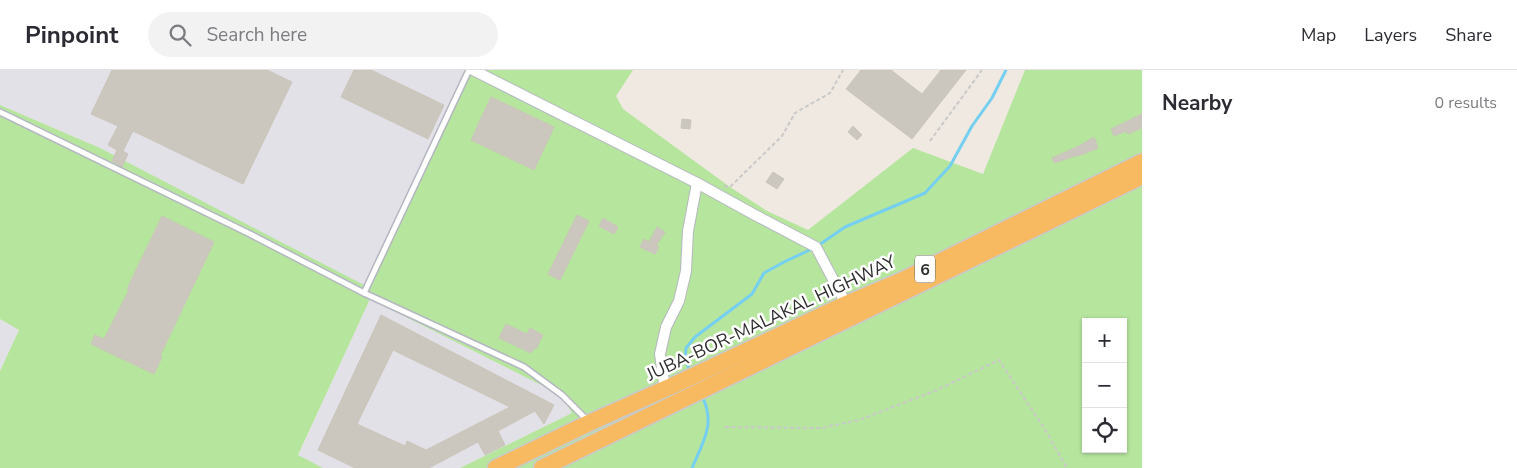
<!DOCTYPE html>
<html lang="en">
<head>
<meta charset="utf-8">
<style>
	:root { --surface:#fff; --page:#f2f2f3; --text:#2b2b33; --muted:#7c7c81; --line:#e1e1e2 }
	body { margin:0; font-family:"Nunito Sans",sans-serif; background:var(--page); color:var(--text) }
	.controls { position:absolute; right:15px; bottom:15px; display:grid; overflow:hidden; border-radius:0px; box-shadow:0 1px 4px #0004 }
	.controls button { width:45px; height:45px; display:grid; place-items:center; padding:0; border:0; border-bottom:1px solid var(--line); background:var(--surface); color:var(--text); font:25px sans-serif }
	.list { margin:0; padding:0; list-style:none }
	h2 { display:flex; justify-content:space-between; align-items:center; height:65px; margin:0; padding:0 20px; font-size:21px }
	h2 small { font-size:16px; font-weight:400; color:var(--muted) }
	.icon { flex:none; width:28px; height:28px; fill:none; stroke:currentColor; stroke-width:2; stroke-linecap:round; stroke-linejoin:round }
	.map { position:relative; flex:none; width:1142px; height:398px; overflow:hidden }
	header { display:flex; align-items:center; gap:30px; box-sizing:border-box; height:70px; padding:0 25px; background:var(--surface); border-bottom:1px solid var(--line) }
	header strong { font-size:24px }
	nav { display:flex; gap:28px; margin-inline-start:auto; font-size:18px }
	.search { width:350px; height:45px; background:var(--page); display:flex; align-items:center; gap:12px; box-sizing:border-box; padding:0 18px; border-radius:28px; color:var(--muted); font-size:19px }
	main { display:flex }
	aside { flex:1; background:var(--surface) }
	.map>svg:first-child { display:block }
</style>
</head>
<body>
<header>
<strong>Pinpoint</strong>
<div class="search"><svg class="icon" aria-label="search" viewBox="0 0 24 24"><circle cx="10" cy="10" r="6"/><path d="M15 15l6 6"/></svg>Search here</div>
<nav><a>Map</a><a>Layers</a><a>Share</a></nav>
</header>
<main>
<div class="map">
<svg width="1142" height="398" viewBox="0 0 1142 398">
	<rect width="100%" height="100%" fill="#efe9e1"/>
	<!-- industrial -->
	<g fill="#e3e1e8">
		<path d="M0 0H464L466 1 364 216 100 78 0 35Z"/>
		<path d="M370 228 561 325 572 343 460 398H323L298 386Z"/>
		<path d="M0 249 19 260 0 301Z"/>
	</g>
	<!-- green -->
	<path fill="#b6e59e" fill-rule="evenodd" d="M464 0H633L616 26 623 39 730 117 767 141 808 160 913 78 983 104 1025 0H1142V398H460L572 343 561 325 370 229 298 385 323 398H0V301L19 260 0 249V35L100 78 364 215 466 1ZM1086 252H1123V379H1086Z"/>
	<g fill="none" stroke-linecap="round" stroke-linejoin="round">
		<!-- stream -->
		<g stroke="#75cff0" stroke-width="3">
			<path d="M691 302 685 290 686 278 695 267 752 224 764 203 784 192 816 177 845 157 925 123 950 96 972 56 992 28 1006 0"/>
			<path d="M692 398C703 372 716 354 702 326"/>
		</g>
	</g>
	<!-- building -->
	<g fill="#cbc7bf" stroke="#cbc5ba" fill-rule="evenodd">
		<path d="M112 0H267L292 12 243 114 133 61 123 81 128 84 122 97 112 91 117 80 108 75 118 56 91 44Z"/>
		<path d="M354 0H371L444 35 428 69 341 27Z"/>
		<path d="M861 0H891L922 24 941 0H966L912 69 846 19Z"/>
		<path d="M491 27 554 57 534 100 471 70Z"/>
		<path d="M1142 44V58L1128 64 1126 61 1114 66 1111 59Z"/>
		<path d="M682 49 691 50 690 59 681 58Z"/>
		<path d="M853 56 862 65 857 70 848 62Z"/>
		<path d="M1094 67 1098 78 1078 86V85L1054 93 1052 88 1079 76Z"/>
		<path d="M773 102 784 109 777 119 766 112Z"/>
		<path d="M577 145 589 151 560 210 548 204Z"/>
		<path d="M162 146 214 172 160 286 162 287 154 304 91 274 95 265 104 269 129 220 127 219Z"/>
		<path d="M603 148 618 157 614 164 599 156Z"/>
		<path d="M657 157 665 162 656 176 659 177 655 184 640 177 644 169 649 172Z"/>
		<path d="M381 245 554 335 544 354 535 341 498 361 505 375 485 385 478 372 429 398H355L318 380ZM393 280 510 337 426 380 407 371 405 376 357 354Z"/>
		<path d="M506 254 527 264 530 258 543 265 536 279 534 278 531 283 499 268Z"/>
	</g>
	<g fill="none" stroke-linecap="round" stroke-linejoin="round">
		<defs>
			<g id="service">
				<path d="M0 42 248 163 364 223 524 297 562 325 588 351"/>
				<path d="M364 223 469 0"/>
			</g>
			<g id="minor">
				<path d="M473 0 697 113 755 145 816 177 846 234"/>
				<path d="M665 319 660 284 666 257 679 231 686 201 688 161 697 113"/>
			</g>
			<g id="trunk">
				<path d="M496 398 589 353 676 314 846 234 905 209 1142 92"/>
				<path d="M542 398 1142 106"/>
			</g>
		</defs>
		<!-- service casing -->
		<use href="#service" stroke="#b4b7c1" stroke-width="8"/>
		<!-- minor casing -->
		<use href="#minor" stroke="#b4b7c1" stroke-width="12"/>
		<!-- trunk casing -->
		<use href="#trunk" stroke="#c9c9c9" stroke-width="19"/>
		<!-- path -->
		<g stroke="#c9c9c9" stroke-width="2" stroke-dasharray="4 2.5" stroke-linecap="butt">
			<path d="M930 71 982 0"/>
			<path d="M724 116 730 117 782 66 795 43 830 23 843 0"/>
			<path d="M725 357 821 358 859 350 937 320 999 290 1046 361 1067 398"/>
		</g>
		<!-- service -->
		<use href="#service" stroke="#fff" stroke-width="5"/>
		<!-- minor -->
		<use href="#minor" stroke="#fff" stroke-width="10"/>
		<!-- trunk -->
		<use href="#trunk" stroke="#f8ba60" stroke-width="16"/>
	</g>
	<g text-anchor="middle" stroke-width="5" stroke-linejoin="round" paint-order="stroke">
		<!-- shield labels -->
		<rect fill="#fff" stroke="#6d6d6d" stroke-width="1" x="915" y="185.5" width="20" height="27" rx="4"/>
		<g font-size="16" font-weight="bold" fill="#2e2e2e">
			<text x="925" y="205">6</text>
		</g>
		<!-- street labels -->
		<g font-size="18" fill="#2e2e2e" stroke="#fff">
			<text transform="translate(771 248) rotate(-25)" y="6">JUBA-BOR-MALAKAL HIGHWAY</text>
		</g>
	</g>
</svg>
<div class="controls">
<button>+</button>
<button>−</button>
<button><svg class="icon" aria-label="locate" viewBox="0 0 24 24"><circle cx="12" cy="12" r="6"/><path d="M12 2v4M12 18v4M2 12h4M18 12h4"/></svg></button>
</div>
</div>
<aside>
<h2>Nearby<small>0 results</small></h2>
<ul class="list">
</ul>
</aside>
</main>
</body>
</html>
